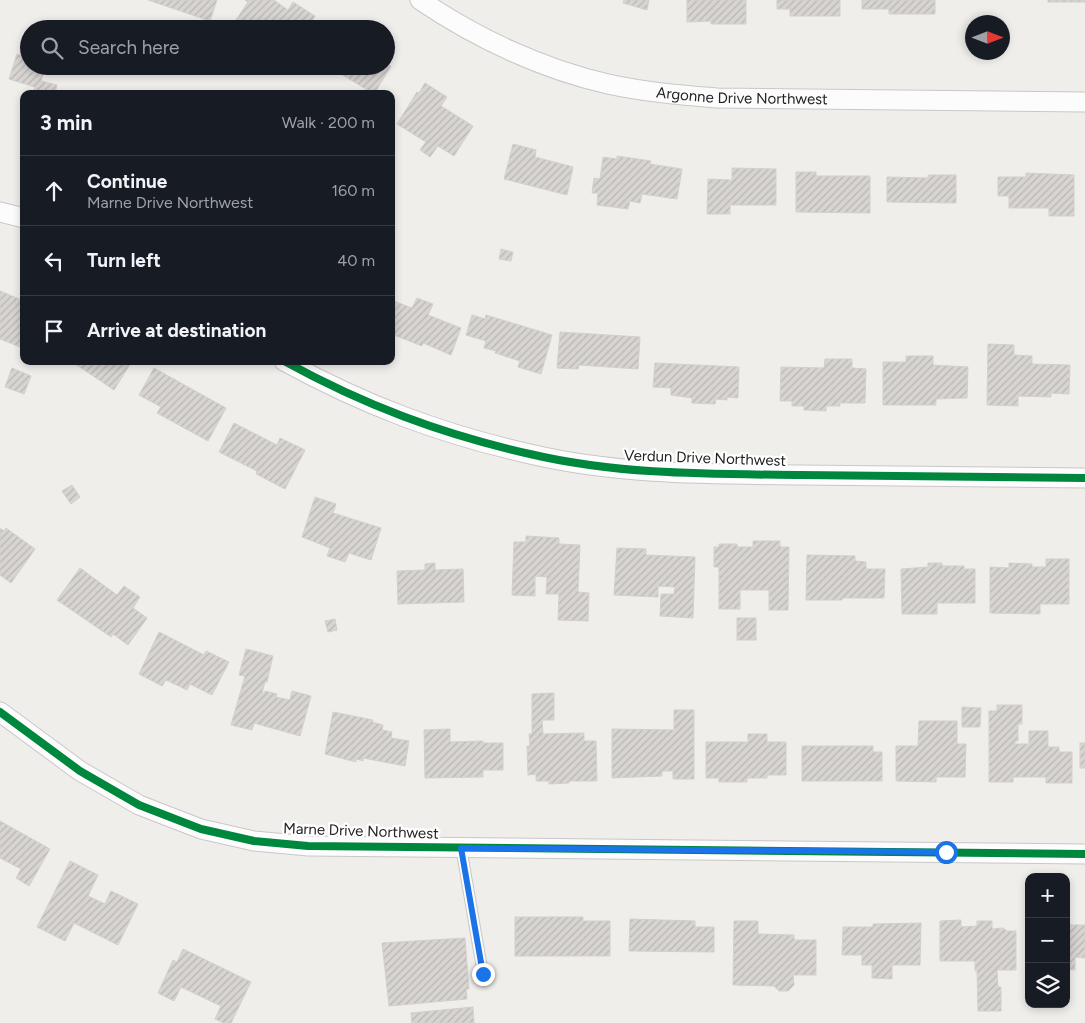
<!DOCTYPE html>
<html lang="en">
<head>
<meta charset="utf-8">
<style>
	:root { --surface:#171b24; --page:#242831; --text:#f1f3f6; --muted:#9ea1a6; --line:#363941 }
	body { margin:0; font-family:Figtree,sans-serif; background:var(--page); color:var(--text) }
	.controls { position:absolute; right:15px; bottom:15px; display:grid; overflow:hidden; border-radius:10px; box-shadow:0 2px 8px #0003 }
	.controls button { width:45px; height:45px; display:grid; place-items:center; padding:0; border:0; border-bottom:1px solid var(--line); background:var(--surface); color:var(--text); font:25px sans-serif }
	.compass { position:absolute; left:965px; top:15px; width:45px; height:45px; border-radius:50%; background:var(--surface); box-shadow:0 2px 8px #0003; rotate:90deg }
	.stop { position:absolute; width:15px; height:15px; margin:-11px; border:4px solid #1a73e8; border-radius:50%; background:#fff }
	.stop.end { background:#1a73e8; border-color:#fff; box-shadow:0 1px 5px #0008 }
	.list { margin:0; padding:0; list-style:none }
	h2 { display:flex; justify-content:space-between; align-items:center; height:65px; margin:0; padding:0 20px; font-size:21px }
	h2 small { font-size:16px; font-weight:400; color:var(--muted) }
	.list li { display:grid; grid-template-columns:32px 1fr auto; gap:15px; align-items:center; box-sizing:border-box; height:70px; padding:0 20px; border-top:1px solid var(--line) }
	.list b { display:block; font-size:19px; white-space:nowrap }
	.list p { margin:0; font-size:16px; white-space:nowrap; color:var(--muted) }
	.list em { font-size:16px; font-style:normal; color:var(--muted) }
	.icon { flex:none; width:28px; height:28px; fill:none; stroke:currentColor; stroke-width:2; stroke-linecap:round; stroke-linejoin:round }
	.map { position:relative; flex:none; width:1085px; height:1023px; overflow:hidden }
	.search { position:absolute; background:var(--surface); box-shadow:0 2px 8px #0003; left:20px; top:20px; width:375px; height:55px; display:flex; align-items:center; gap:12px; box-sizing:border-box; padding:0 18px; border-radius:28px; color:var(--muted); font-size:19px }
	.panel { position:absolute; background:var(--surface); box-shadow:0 2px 8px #0003; left:20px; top:90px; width:375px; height:275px; border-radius:10px }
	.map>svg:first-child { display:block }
</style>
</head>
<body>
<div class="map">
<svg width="1085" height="1023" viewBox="0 0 1085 1023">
	<defs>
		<pattern id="building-hatch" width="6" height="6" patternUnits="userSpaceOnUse" patternTransform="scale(1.25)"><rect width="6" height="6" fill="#d7d4d2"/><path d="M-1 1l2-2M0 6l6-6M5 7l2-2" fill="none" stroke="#b8b6b4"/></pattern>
	</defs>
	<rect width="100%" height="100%" fill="#f0eeeb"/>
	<!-- building -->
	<g fill="url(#building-hatch)" stroke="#d3d0cc">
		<path d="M148 0H217L210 21Z"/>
		<path d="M245 0H274L288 10 293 2 315 16 307 29H230L248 2Z"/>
		<path d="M624 0H649L647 10 623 3Z"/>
		<path d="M687 0H746V24H711V21L687 22Z"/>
		<path d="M777 0H840V16H790V9H777Z"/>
		<path d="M862 0H935V14H889V9H862Z"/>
		<rect x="1048" y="0" width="37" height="2"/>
		<path d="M17 54 29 58V66H45L41 81 57 85 55 94H33L35 87 9 79Z"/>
		<path d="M386 63 391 66 374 94 328 66H386Z"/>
		<path d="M425 83 447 97 441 106 473 126 454 156 438 146 430 157 420 150 426 142 397 124 417 92 419 93Z"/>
		<path d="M513 144 536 150 535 157 573 167 567 195 504 179Z"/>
		<path d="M617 156 651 161 650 164 682 169 677 199 642 194 640 203 630 201 628 209 597 205 598 193H592L594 178 600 179 603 157 617 159Z"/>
		<path d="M732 168 776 169V205H730V214H707L708 179 730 180 732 181Z"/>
		<path d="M796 172H816V176H870V213L796 212Z"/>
		<path d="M1026 173 1074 175V216H1049V208H1009V196H998V177H1026Z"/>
		<path d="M928 175H956V203L887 202V177L928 178Z"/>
		<path d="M501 249 513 252 511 261 499 259Z"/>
		<path d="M0 291 24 301V339L20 347 0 339Z"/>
		<path d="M417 298 433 304 428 315 461 328 451 355 423 343 422 346 394 335 391 339V300L412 308Z"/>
		<path d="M472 315 485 319 486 315 552 335 541 374 518 367 520 361 495 353 496 351 484 348 486 341 466 335Z"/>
		<path d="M560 332 640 337 638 369 579 365 578 369 557 368Z"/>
		<path d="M988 344 1014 345V355L1032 356V364L1070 365 1069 394 1051 393V397L1018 396V406L987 405Z"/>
		<path d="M906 356H933V365L968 367 967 398 936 399V405H883V362H906Z"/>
		<path d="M825 359H852V368L866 369 865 403H840V406H826V411L804 410V406H792V401H780L781 367 824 368Z"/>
		<path d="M71 361H132L114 390Z"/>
		<path d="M655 363 739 367 738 398 727 397V400L716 399 715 404 692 403V398L671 395V388L653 387Z"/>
		<path d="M12 368 31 376 24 394 5 387Z"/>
		<path d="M154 368 226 408 208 441 157 413 161 407 139 395Z"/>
		<path d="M234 423 277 445 280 438 305 450 285 489 256 474 257 471 219 452Z"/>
		<path d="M72 485 80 497 71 504 62 491Z"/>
		<path d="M315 497 336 504 333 513 381 528 371 560 349 553 345 562 327 556 330 548 302 537Z"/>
		<path d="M0 528 4 531 6 528 35 549 11 583 0 575Z"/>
		<path d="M526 536 559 538V544L580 545 578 592 589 593 588 621 558 620 559 594H546L547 577 535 576V596L512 595 514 542H526Z"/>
		<path d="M753 541H780V547H789L788 610H769V590H740V609H719V567H714V547H719V544H737V547H753Z"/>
		<path d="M617 548 646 549V555L695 557 693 618 660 616 661 594H674L675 587 658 586V597L614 595Z"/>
		<path d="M807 555 855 556V561L866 562V569H885L884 598H842V600H806Z"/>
		<path d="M1046 559H1069V604H1040V614L990 613V567L1009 568V563L1032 564V567H1046Z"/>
		<path d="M435 563V570L463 569 464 602 398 604 397 571 425 570V564Z"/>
		<path d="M928 563H942V566H964V569H975V603H937V614H902L901 569 928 567Z"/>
		<path d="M80 568 117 595 124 586 140 597 133 608 147 618 128 645 113 634 111 637 57 600Z"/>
		<rect x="737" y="618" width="19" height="22"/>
		<path d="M335 619 337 630 328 632 325 621Z"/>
		<path d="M159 632 204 655 206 651 229 662 212 695 190 684 187 690 166 680 162 686 139 674Z"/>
		<path d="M246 649 273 656 267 682H265L262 693H264L265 691 277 694 276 697 290 700 292 691 311 696 300 736 254 723 252 730 231 725 245 676 239 675Z"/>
		<path d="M554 693V720H542L543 734 584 733V741H596L597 781H569V783L549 784V781H536V774L528 775 527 746H530L529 734H532V694Z"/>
		<path d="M997 705H1022V724H1018V741H1015V744H1029V731H1048V747H1059V752H1072V783H1046V777H1013V782H989V711H997Z"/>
		<path d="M962 707 981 708 980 727H962Z"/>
		<path d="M674 710H694V779H673V771H662V776L612 778V729L674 730Z"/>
		<path d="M333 712 373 720 372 722 383 725 382 730 392 732 391 738 409 741 405 766 363 758V761L356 759V762L325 754Z"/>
		<path d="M919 721H957V744H966L965 777H936V782L896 781V746H918Z"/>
		<path d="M450 729V742L483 741V743H503V770H483V777L425 778 424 730Z"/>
		<path d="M748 734H767V742H786V775H767V778H747V782H719V778H706V742H748Z"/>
		<rect x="1080" y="743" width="5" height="25"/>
		<path d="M802 746H873V752H882V781H802Z"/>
		<path d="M0 821 50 849 29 886 16 878 21 869 0 858Z"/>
		<path d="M70 861 98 875 88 896 105 904 111 891 138 904 118 945 74 923 65 941 37 927Z"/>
		<path d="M515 917H583V921H610V956H515Z"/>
		<path d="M630 919 695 921V927H714V952L629 951Z"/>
		<path d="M961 920V927L977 926V921H992V929L1003 928 1007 931H1016V970H997L998 987H1001V1011H978L977 970 975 971V961H940V921Z"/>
		<path d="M734 921H758V934L794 935V940H816V975H793L794 985 788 991H779L774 986 733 985Z"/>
		<path d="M921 923 920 965H892V979L872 978V965H862V955H842L843 927H873V924Z"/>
		<path d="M1066 925H1085V958L1075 957V970L1066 969Z"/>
		<path d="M465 938 469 989H466L467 999 389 1006 382 943Z"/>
		<path d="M183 949 251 982 231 1023H224L215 1019 221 1006 181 987 174 1001 158 993 173 960 177 962Z"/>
		<path d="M473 1007 474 1023H412L411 1013Z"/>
	</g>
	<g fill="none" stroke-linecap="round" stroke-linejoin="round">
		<defs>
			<path id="service" d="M461 847 483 974"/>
			<g id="minor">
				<path id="s1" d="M420 0C476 38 542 69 608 84 644 92 680 95 717 98L1085 102"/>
				<path d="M0 212 24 218"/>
				<path d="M284 361C364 405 441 434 530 454 619 475 710 474 801 475 895 476 990 477 1085 478"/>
				<path d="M0 712 80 771 139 805 201 829 254 841 308 846 1085 854"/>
			</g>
		</defs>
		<!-- service casing -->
		<use href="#service" stroke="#c9c8c7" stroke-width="12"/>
		<!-- minor casing -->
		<use href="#minor" stroke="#c9c8c7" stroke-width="21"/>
		<!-- service -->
		<use href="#service" stroke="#fdfcfc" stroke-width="10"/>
		<!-- minor -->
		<use href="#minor" stroke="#fdfcfc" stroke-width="19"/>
		<defs>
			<g id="cycleway">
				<path d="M284 361C364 405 441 434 530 454 619 475 710 474 801 475 895 476 990 477 1085 478"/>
				<path d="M0 712 80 771 139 805 201 829 254 841 308 846 1085 854"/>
			</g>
		</defs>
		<!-- cycleway casing -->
		<use href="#cycleway" stroke="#fff" stroke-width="11"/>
		<!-- cycleway -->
		<use href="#cycleway" stroke="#00873e" stroke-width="8"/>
	</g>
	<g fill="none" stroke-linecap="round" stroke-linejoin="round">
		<!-- route -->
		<path stroke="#1a73e8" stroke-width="6" d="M483 974 461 848 946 852"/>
	</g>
	<g text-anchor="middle" stroke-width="4.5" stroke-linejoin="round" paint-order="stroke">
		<!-- street labels -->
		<g font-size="15" fill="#222" stroke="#fff">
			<text dy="5" stroke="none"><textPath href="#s1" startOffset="342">Argonne Drive Northwest</textPath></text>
			<text transform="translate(705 458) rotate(2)" y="5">Verdun Drive Northwest</text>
			<text transform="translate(361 831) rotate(2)" y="5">Marne Drive Northwest</text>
		</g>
	</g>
</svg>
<div class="controls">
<button>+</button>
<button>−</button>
<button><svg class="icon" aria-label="layers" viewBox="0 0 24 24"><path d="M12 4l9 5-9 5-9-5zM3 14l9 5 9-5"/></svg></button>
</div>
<svg class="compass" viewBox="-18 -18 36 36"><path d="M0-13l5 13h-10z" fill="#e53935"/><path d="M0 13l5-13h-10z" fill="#9ea1a6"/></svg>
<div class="stop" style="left:946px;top:852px"></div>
<div class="stop end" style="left:483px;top:974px"></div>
<div class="search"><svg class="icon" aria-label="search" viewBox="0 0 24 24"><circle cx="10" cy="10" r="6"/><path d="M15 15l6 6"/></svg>Search here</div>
<section class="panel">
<h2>3 min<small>Walk · 200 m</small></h2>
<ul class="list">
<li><svg class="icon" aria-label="ahead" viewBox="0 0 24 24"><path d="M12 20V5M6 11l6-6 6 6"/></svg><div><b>Continue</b><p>Marne Drive Northwest</p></div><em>160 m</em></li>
<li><svg class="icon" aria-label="left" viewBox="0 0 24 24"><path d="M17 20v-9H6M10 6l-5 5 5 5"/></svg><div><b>Turn left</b></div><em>40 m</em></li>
<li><svg class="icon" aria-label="arrive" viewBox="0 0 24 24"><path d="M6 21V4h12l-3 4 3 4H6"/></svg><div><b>Arrive at destination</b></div></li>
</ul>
</section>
</div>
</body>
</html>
